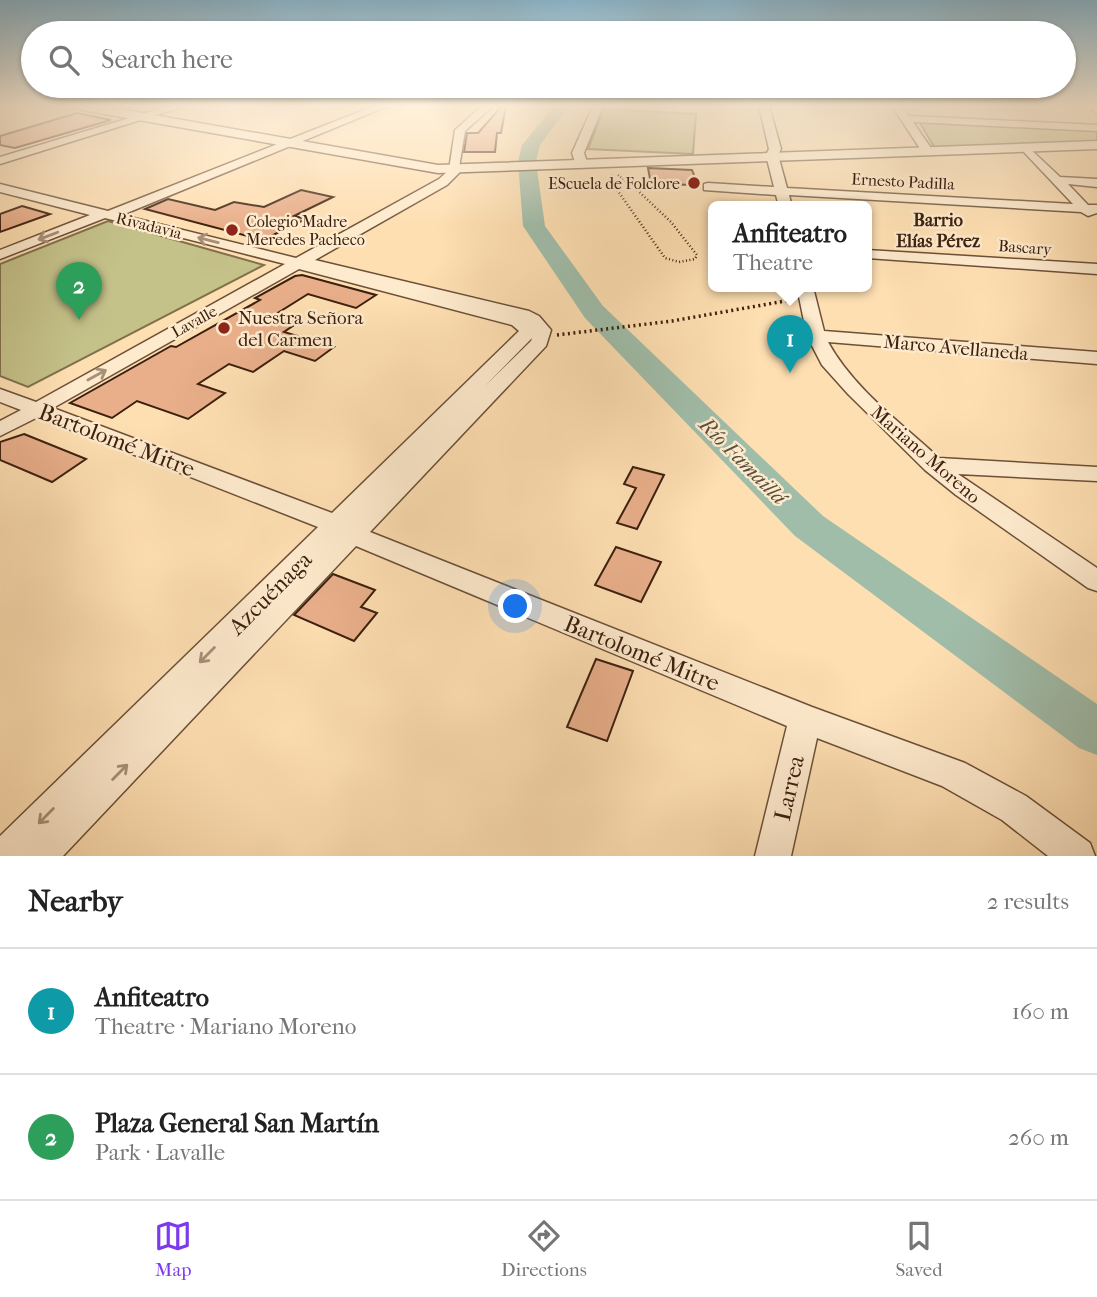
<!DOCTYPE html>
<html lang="en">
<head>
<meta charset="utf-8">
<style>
	:root { --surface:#fff; --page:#f2f2f2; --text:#222; --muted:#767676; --line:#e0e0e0; --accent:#7c3aed }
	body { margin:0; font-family:"IM FELL French Canon",serif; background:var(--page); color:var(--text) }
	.you { position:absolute; left:516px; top:607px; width:24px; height:24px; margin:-18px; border:5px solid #fff; border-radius:50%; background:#1a73e8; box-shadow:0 0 0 10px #1a73e833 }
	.badge { display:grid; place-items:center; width:46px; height:46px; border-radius:50%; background:var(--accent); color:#fff; font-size:23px; font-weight:700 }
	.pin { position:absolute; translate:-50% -58px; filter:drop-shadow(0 2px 4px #0008) }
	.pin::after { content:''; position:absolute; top:37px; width:24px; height:21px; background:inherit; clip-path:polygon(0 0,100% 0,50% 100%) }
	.popup { position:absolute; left:708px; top:201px; width:164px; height:91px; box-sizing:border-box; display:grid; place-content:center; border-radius:10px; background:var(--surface); filter:drop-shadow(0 2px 5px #0005); font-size:23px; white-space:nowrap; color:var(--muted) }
	.popup b { font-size:26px; color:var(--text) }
	.popup::after { content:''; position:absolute; left:50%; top:100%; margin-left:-14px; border:14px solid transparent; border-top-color:var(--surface) }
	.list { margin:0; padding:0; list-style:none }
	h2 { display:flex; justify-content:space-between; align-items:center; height:91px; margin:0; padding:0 28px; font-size:30px }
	h2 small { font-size:23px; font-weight:400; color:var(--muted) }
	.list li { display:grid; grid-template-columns:46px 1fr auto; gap:21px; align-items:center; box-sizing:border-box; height:126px; padding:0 28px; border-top:2px solid var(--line) }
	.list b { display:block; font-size:26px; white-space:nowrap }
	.list p { margin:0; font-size:23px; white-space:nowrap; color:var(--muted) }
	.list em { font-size:23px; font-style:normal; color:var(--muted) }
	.icon { flex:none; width:38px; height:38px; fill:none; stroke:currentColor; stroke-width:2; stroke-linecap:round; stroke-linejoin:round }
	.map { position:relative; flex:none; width:1097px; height:856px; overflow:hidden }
	.search { position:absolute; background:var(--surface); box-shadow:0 2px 5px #0004; left:21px; right:21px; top:21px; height:77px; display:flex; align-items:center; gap:18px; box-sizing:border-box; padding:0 24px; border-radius:38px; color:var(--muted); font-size:26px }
	.sheet { height:343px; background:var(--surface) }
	nav { display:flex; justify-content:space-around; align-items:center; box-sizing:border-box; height:98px; border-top:2px solid var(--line); background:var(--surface); font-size:19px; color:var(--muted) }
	nav a { display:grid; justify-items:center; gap:4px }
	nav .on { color:var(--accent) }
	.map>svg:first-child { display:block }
</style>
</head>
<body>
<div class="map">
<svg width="1097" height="856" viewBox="0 0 1097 856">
	<rect width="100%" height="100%" fill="#fedfb2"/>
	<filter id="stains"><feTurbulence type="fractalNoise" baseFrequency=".00286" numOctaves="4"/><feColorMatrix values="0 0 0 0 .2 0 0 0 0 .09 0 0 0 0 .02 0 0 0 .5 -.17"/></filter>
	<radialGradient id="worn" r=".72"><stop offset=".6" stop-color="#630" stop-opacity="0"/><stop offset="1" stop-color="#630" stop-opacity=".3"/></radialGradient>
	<!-- green -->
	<g fill="#c4c189" stroke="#80704c" stroke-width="2">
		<path d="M604 109 696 114 693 154 588 149Z"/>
		<path d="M919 121 1097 130V142L934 147Z"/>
		<path d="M108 221 264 265 28 387 0 376V264Z"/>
	</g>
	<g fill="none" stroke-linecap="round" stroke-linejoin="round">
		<!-- river -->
		<path fill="#a0bdaa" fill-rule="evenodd" d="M554 106H569L540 145 536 162 545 226 603 306 823 516 1097 704V755L1079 748 795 536 585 318 523 226 518 162 522 145Z"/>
	</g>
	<!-- building -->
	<g fill="#e9af8b" stroke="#3c200f" stroke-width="2">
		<path d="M502 106H506L501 133H497L495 152H464L467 133H478Z"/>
		<path d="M77 113 111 120 15 148 0 145V136Z"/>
		<path d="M648 168 692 170 698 185 651 184Z"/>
		<path d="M301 190 333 197 294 216 306 219 263 240 145 209 168 199 215 210 234 202 264 207Z"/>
		<path d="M22 206 50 214 0 232V214Z"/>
		<path d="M302 275 376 295 356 308 308 294 273 316 297 323 284 332 334 347 315 361 284 351 253 372 229 364 198 384 225 393 188 419 137 401 112 418 70 403 171 346 176 347 260 300 255 298 295 276Z"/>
		<path d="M24 434 86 459 52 482 0 460V442Z"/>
		<path d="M633 467 664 475 637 529 617 523 636 488 624 484Z"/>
		<path d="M616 547 661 562 641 602 595 585Z"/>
		<path d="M333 574 375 590 361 607 377 613 354 641 294 615Z"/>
		<path d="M596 659 633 671 607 741 567 727Z"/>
	</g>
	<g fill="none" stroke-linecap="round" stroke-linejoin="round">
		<defs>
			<g id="minor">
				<path d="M169 106H185L0 164V157Z"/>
				<path d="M374 106H388L122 215 296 258 439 179 449 170 455 130 482 106H493L465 131 459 168 461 171 447 185 315 260 529 311 539 316 551 330 546 346 370 532 812 707 965 763 1026 796 1090 843 1095 856H1048L1002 820 942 786 817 738 791 856H755L787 726 356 546 63 856H0V836L318 527 38 417 0 436V421L21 410 0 402V389L36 402 285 264 105 218 0 259V250L90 215 0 192V184L108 211ZM299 269 512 325 519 331 332 513 53 408ZM532 338 531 341 485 386Z"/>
				<path d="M593 106H603L584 153 587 162 581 165 575 162 572 153Z"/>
				<path d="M759 106H769L781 149 778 155 787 188 1073 204 1022 150V146L1026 145 1060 177 1097 179V187L1068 184 1088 205H1097V213L1088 216 1081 212 789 195 792 207H779L776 195 704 190V184L708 183 774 187 766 155 769 149Z"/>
				<path d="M892 106H902L909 116 1097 125V131L913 122 933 151 927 154 923 153Z"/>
				<path d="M1087 106H1097V113Z"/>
				<path d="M867 250 1097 264V274L867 258Z"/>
				<path d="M797 287H813L824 331 1097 352V364L828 342C853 388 901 423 939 458L1097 467V481L958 474 1097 568V591L1088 588 956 495 925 470 848 394 822 365 807 336Z"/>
			</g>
			<path id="tertiary" d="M76 106H103L438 165 1097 141V149L438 173 82 110Z"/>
		</defs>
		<!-- minor casing -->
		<use href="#minor" stroke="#6c5038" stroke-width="3"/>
		<!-- tertiary casing -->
		<use href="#tertiary" stroke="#6c5038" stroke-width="3"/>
		<!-- path-far2 -->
		<g stroke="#3c200f" stroke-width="2" stroke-dasharray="1 2" stroke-linecap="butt">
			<path d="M613 175 609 179 616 189"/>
			<path d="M618 175 636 189"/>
		</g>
		<!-- path-far1 -->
		<path stroke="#3c200f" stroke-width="2.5" stroke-dasharray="1 2.5" stroke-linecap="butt" d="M615 187 665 258 679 262 695 259 697 255 671 222 634 187"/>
		<!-- path -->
		<path stroke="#3c200f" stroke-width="3.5" stroke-dasharray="2 3.5" stroke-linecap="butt" d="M557 335 672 321 791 300"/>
		<!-- minor -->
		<use href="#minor" fill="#feeacd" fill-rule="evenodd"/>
		<!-- tertiary -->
		<use href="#tertiary" fill="#feeacd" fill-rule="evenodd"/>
	</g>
	<!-- one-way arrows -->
	<defs><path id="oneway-shaft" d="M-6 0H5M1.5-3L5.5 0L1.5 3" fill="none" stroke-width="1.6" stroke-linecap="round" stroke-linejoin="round" transform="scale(1.75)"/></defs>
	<g stroke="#a78f78">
		<use href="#oneway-shaft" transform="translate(48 236) rotate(159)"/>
		<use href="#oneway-shaft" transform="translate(208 240) rotate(-166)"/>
		<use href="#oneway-shaft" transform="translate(97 375) rotate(-29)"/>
		<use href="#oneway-shaft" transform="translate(207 655) rotate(135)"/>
		<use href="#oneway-shaft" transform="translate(120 772) rotate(-45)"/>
		<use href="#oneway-shaft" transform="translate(46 816) rotate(135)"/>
	</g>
	<!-- sky -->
	<linearGradient id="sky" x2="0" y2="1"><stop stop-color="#8bb8cf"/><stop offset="0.47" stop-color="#fff1dc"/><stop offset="1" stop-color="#fff1dc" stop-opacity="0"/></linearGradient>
	<rect width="1097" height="226" fill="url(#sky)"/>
	<!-- markers -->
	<g fill="#8f2418" stroke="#feeacd" stroke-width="2.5">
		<circle cx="694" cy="183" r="7"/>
		<circle cx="232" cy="230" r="7"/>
		<circle cx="224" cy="328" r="7"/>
	</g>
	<g text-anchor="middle" stroke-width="5" stroke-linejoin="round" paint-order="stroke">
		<!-- far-street labels -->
		<g font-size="16" fill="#3c200f" stroke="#feeacd">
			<text transform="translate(903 181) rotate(3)" y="6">Ernesto Padilla</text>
			<text transform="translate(149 225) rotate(14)" y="6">Rivadavia</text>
			<text transform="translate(1025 247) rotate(4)" y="6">Bascary</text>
			<text transform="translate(194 321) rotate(-29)" y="6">Lavalle</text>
		</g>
		<!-- far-poi labels -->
		<g font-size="16" fill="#3c200f" stroke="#feeacd" text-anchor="end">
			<text x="680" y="189">EScuela de Folclore</text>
			<text x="246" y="227" text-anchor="start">Colegio Madre<tspan x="246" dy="18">Meredes Pacheco</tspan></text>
		</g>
		<!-- far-neighbourhood labels -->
		<g font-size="18" font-weight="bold" fill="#3c200f" stroke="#feeacd">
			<text x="938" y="226">Barrio<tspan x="938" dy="21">Elías Pérez</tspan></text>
		</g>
		<!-- poi labels -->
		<g font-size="19" fill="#3c200f" stroke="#feeacd" text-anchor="start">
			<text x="238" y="324">Nuestra Señora<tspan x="238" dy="22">del Carmen</tspan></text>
		</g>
		<!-- street labels -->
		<g font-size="19" fill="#3c200f" stroke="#feeacd">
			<text transform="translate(956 347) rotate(5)" y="7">Marco Avellaneda</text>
			<text transform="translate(926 454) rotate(41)" y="7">Mariano Moreno</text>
		</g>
		<!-- water labels -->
		<g font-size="21" font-style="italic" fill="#5a4f3e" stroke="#feeacd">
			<text transform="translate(743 461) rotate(45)" y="7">Río Famaillá</text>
		</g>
		<!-- near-street labels -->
		<g font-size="23" fill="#3c200f" stroke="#feeacd">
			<text transform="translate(117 440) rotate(21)" y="8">Bartolomé Mitre</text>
			<text transform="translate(270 593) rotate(-45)" y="8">Azcuénaga</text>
			<text transform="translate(642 653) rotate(22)" y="8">Bartolomé Mitre</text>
			<text transform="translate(789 788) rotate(-77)" y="8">Larrea</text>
		</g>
	</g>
	<rect width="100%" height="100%" filter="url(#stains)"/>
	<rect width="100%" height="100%" fill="url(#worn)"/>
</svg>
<div class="you"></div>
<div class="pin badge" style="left:790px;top:373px;background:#0f9aa8">1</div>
<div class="popup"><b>Anfiteatro</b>Theatre</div>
<div class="pin badge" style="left:79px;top:320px;background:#2e9e5b">2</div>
<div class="search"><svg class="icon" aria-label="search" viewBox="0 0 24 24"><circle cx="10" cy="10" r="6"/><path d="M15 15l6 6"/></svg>Search here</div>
</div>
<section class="sheet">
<h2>Nearby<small>2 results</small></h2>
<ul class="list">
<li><span class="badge" style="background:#0f9aa8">1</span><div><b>Anfiteatro</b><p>Theatre · Mariano Moreno</p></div><em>160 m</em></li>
<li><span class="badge" style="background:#2e9e5b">2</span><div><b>Plaza General San Martín</b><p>Park · Lavalle</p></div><em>260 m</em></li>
</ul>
</section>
<nav>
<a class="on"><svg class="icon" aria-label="map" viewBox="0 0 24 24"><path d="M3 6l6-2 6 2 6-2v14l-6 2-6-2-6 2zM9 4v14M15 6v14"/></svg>Map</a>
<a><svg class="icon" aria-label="directions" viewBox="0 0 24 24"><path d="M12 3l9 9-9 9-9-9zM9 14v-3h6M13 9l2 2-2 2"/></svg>Directions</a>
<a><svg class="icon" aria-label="saved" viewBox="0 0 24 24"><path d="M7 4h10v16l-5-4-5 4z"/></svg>Saved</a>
</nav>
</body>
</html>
